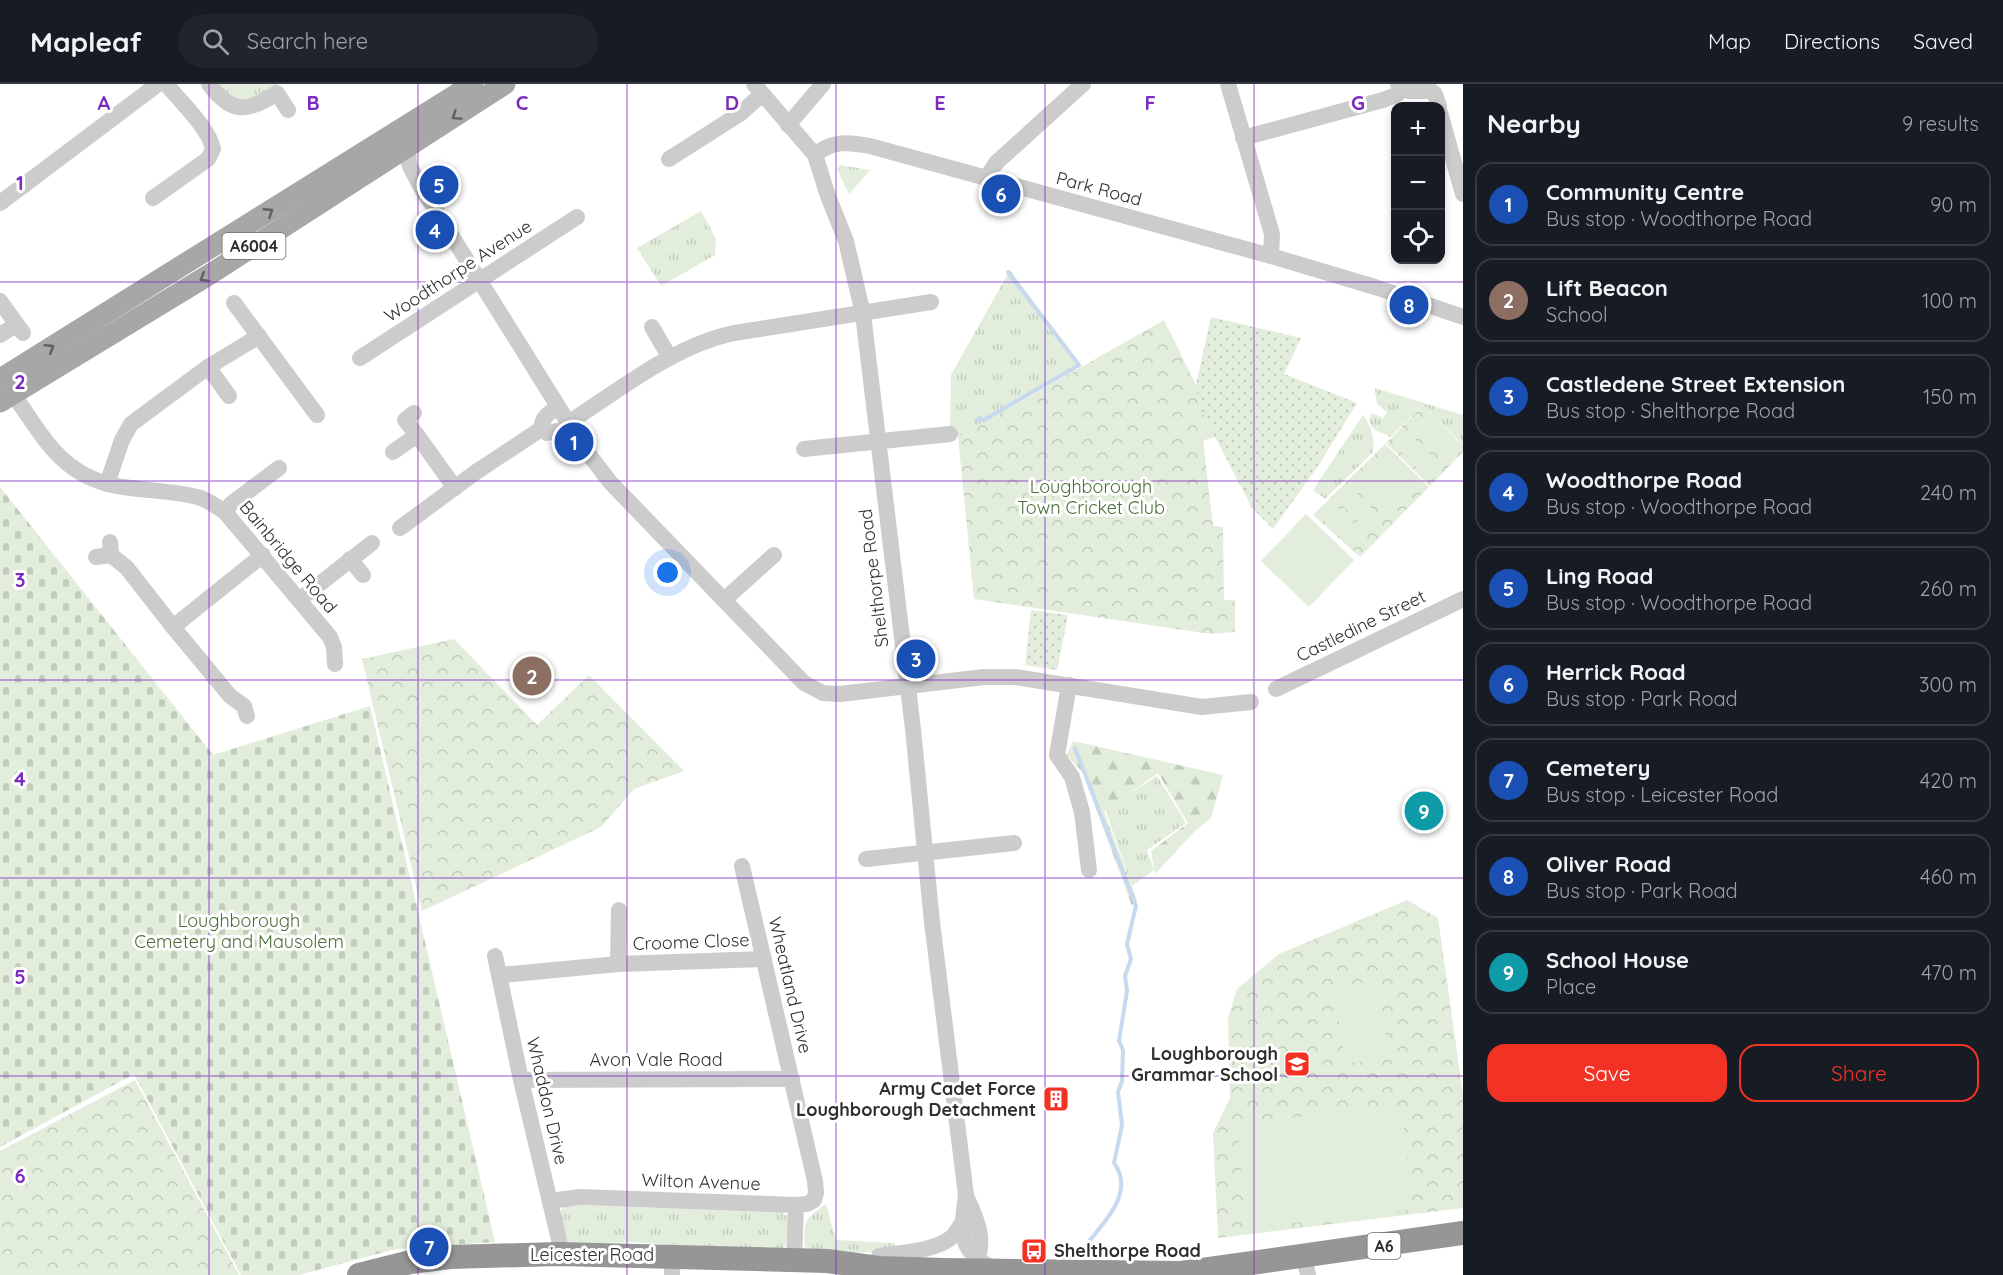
<!DOCTYPE html>
<html lang="en">
<head>
<meta charset="utf-8">
<style>
	:root { --surface:#171b24; --page:#20242c; --text:#f1f3f6; --muted:#9ea1a6; --line:#363941; --accent:#f23225 }
	body { margin:0; font-family:Quicksand,sans-serif; background:var(--page); color:var(--text) }
	.controls { position:absolute; right:18px; top:18px; display:grid; overflow:hidden; border-radius:12px; box-shadow:0 3px 9px #0003 }
	.controls button { width:54px; height:54px; display:grid; place-items:center; padding:0; border:0; border-bottom:2px solid var(--line); background:var(--surface); color:var(--text); font:30px sans-serif }
	.you { position:absolute; left:668px; top:489px; width:21px; height:21px; margin:-15px; border:4px solid #fff; border-radius:50%; background:#1a73e8; box-shadow:0 0 0 9px #1a73e833 }
	.badge { display:grid; place-items:center; width:39px; height:39px; border-radius:50%; background:var(--accent); color:#fff; font-size:20px; font-weight:700 }
	.pin { position:absolute; translate:-50% -50%; border:3px solid #fff; box-shadow:0 2px 6px #0006 }
	.list { margin:0; padding:0; list-style:none }
	h2 { display:flex; justify-content:space-between; align-items:center; height:78px; margin:0; padding:0 24px; font-size:26px }
	h2 small { font-size:20px; font-weight:400; color:var(--muted) }
	.list li { display:grid; grid-template-columns:39px 1fr auto; gap:18px; align-items:center; box-sizing:border-box; height:84px; margin:0 12px 12px; padding:0 12px; border:2px solid var(--line); border-radius:18px }
	.list b { display:block; font-size:22px; white-space:nowrap }
	.list p { margin:0; font-size:20px; white-space:nowrap; color:var(--muted) }
	.list em { font-size:20px; font-style:normal; color:var(--muted) }
	.actions { display:flex; gap:12px; padding:18px 24px }
	.actions a { flex:1; padding:14px 0; border:2px solid var(--accent); border-radius:18px; text-align:center; font-size:21px; color:var(--accent) }
	.actions .main { background:var(--accent); color:#fff }
	.icon { flex:none; width:33px; height:33px; fill:none; stroke:currentColor; stroke-width:2; stroke-linecap:round; stroke-linejoin:round }
	.map { position:relative; flex:none; width:1463px; height:1191px; overflow:hidden }
	header { display:flex; align-items:center; gap:36px; box-sizing:border-box; height:84px; padding:0 30px; background:var(--surface); border-bottom:2px solid var(--line) }
	header strong { font-size:28px }
	nav { display:flex; gap:33px; margin-inline-start:auto; font-size:21px }
	.search { width:420px; height:54px; background:var(--page); display:flex; align-items:center; gap:15px; box-sizing:border-box; padding:0 21px; border-radius:33px; color:var(--muted); font-size:22px }
	main { display:flex }
	aside { flex:1; background:var(--surface) }
	.map>svg:first-child { display:block }
</style>
</head>
<body>
<header>
<strong>Mapleaf</strong>
<div class="search"><svg class="icon" aria-label="search" viewBox="0 0 24 24"><circle cx="10" cy="10" r="6"/><path d="M15 15l6 6"/></svg>Search here</div>
<nav><a>Map</a><a>Directions</a><a>Saved</a></nav>
</header>
<main>
<div class="map">
<svg width="1463" height="1191" viewBox="0 0 1463 1191">
	<defs>
		<pattern id="grass-tufts" width="24" height="20" patternUnits="userSpaceOnUse" patternTransform="scale(1.5)"><rect width="24" height="20" fill="#e2eddb"/><path d="M3 7l-1-3M5 7V3M7 7l1-3M15 17l-1-3M17 17v-4M19 17l1-3" fill="none" stroke="#c2ccbc"/></pattern>
		<pattern id="forest-firs" width="22" height="20" patternUnits="userSpaceOnUse" patternTransform="scale(1.5)"><rect width="22" height="20" fill="#e2eddb"/><path d="M5 1l3.5 6h-7zM16 11l3.5 6h-7z" fill="#c2ccbc"/></pattern>
		<pattern id="cemetery-stones" width="16" height="16" patternUnits="userSpaceOnUse" patternTransform="scale(1.5)"><rect width="16" height="16" fill="#e2eddb"/><path d="M2 7V4a2 2 0 0 1 4 0v3zM10 15v-3a2 2 0 0 1 4 0v3z" fill="#c2ccbc"/></pattern>
		<pattern id="park-crowns" width="20" height="18" patternUnits="userSpaceOnUse" patternTransform="scale(1.5)"><rect width="20" height="18" fill="#e2eddb"/><path d="M2 6a3 3 0 1 1 6 0M12 15a3 3 0 1 1 6 0" fill="none" stroke="#c2ccbc"/></pattern>
		<pattern id="garden-dots" width="8" height="8" patternUnits="userSpaceOnUse" patternTransform="scale(1.5)"><rect width="8" height="8" fill="#e2eddb"/><path d="M2 2h.1M6 6h.1" fill="none" stroke="#c2ccbc" stroke-width="1.8" stroke-linecap="round"/></pattern>
	</defs>
	<rect width="100%" height="100%" fill="#fff"/>
	<!-- grass -->
	<g fill="url(#grass-tufts)">
		<path d="M217 0H278L255 16 229 15Z"/>
		<path d="M840 81 870 86 849 110 837 85Z"/>
		<path d="M701 127 716 155 715 171 661 202 637 164Z"/>
		<path d="M1010 186 1082 282 974 344 971 351 958 352 950 350 951 291Z"/>
		<path d="M1375 304 1463 331V361L1423 321 1390 353C1380 347 1366 347 1371 329L1383 334 1387 328 1377 320Z"/>
		<path d="M1363 331C1371 342 1375 354 1373 368L1325 415 1313 406Z"/>
		<path d="M1157 692 1186 739 1147 766 1154 786 1132 802 1105 725Z"/>
		<path d="M826 1120 836 1156 895 1159 894 1168 817 1169 805 1164C803 1138 805 1134 826 1120Z"/>
		<path d="M566 1121 782 1128 788 1133 786 1160 783 1164 768 1168 632 1158 578 1160 570 1159 566 1155 559 1133 561 1126Z"/>
	</g>
	<!-- forest -->
	<path fill="url(#forest-firs)" d="M1073 657 1223 691 1211 734 1194 748 1155 790 1151 767 1188 739 1158 689 1104 727 1137 816 1132 822 1083 689 1067 671Z"/>
	<!-- cemetery -->
	<path fill="url(#cemetery-stones)" d="M0 403 213 671 370 622 495 1158 396 1165 299 1191H241L134 990 0 1063Z"/>
	<!-- park -->
	<g fill="url(#park-crowns)">
		<path d="M1164 236 1196 301 1199 322 1216 353 1203 356 1213 442 1223 443 1224 516H1235V548L1211 550 974 515 958 352 971 351 974 344Z"/>
		<path d="M1423 321 1463 362V368L1430 402 1386 359Z"/>
		<path d="M1385 360 1429 403 1360 473 1313 431Z"/>
		<path d="M454 555 537 641 589 591 684 687 634 705 601 743 422 827 362 575Z"/>
		<path d="M1407 816 1438 834 1463 1010V1124L1218 1154 1213 1049 1230 1014 1228 934 1237 905 1279 870Z"/>
		<path d="M135 996 239 1191H0V1067Z"/>
	</g>
	<!-- garden -->
	<g fill="url(#garden-dots)">
		<path d="M1211 233 1301 254 1284 290 1357 319 1318 382 1273 445 1252 424 1199 322 1196 301Z"/>
		<path d="M1031 526 1068 531 1057 586 1025 581Z"/>
	</g>
	<!-- pitch -->
	<g fill="#e2eddb">
		<path d="M1429 332 1457 361 1443 374 1415 345Z"/>
		<path d="M1410 350 1438 379 1425 392 1396 363Z"/>
		<path d="M1389 371 1418 400 1404 413 1375 384Z"/>
		<path d="M1371 388 1400 417 1386 430 1357 401Z"/>
		<path d="M1354 406 1382 435 1369 448 1340 419Z"/>
		<path d="M1337 422 1365 451 1351 465 1323 435Z"/>
		<path d="M1306 430 1354 476 1309 523 1261 477Z"/>
		<path d="M1378 897 1389 973 1345 980 1334 903Z"/>
		<path d="M1402 1023 1412 1125 1246 1145 1237 1039Z"/>
	</g>
	<g fill="none" stroke-linecap="round" stroke-linejoin="round">
		<!-- stream -->
		<g stroke="#c6d9ee" stroke-width="4">
			<path d="M977 336 980 334 984 336 1079 281 1008 188"/>
			<path d="M1075 664 1136 822 1127 860 1131 875 1125 892 1127 907 1119 957 1123 966 1122 997 1118 1008 1122 1041 1114 1079C1137 1110 1100 1142 1082 1166L1079 1173"/>
		</g>
		<!-- minor -->
		<g stroke="#ccc" stroke-width="16">
			<path d="M209 0C231 30 247 29 277 9L288 26"/>
			<path d="M754 0 815 71 828 112 846 157 863 230 913 645 932 838 966 1111C961 1150 957 1168 997 1186"/>
			<path d="M1228 0 1272 150 1271 172"/>
			<path d="M1398 0 1409 7H1431L1435 10 1439 22"/>
			<path d="M1440 29 1463 110"/>
			<path d="M788 41 823 0"/>
			<path d="M1243 54 1383 16 1396 11 1404 5"/>
			<path d="M408 64 409 80 418 98 584 364 610 398 804 599 823 609 840 610 984 593H1015L1202 623 1251 618"/>
			<path d="M815 71C832 56 849 58 870 62L1271 172 1375 203 1463 233"/>
			<path d="M669 75 741 29 762 10"/>
			<path d="M986 95 996 79 1083 0"/>
			<path d="M153 114 208 75 213 65C209 44 180 17 166 0"/>
			<path d="M0 119 158 0"/>
			<path d="M0 217 23 249"/>
			<path d="M234 219 317 331"/>
			<path d="M652 243 670 274"/>
			<path d="M0 251 16 241"/>
			<path d="M360 274 577 133"/>
			<path d="M208 283 229 312"/>
			<path d="M13 310C32 336 48 367 75 385 111 411 160 402 201 414 209 417 217 423 225 428L330 553 334 563 335 580"/>
			<path d="M558 323C549 329 542 333 541 345L547 349 571 344"/>
			<path d="M568 339C620 306 673 262 734 249L931 218"/>
			<path d="M417 351 455 404"/>
			<path d="M804 365 950 350"/>
			<path d="M393 368 417 351 405 336 414 329"/>
			<path d="M107 400 122 356 131 340 208 283 259 252"/>
			<path d="M225 428 231 420 279 384"/>
			<path d="M400 444 476 388 541 345"/>
			<path d="M111 471 127 484 173 543 230 612 244 622 247 632"/>
			<path d="M96 473 111 471 110 458"/>
			<path d="M350 475 363 491"/>
			<path d="M299 516 372 459"/>
			<path d="M724 516 774 471"/>
			<path d="M173 543 263 471"/>
			<path d="M1069 601 1057 671 1072 693 1082 728 1089 786"/>
			<path d="M1276 605 1463 515"/>
			<path d="M866 775 1014 759"/>
			<path d="M495 872 521 996 560 1160 559 1170"/>
			<path d="M618 880 619 826"/>
			<path d="M501 891 618 880 764 875"/>
			<path d="M521 996 792 995"/>
			<path d="M966 1112C976 1133 990 1163 971 1183"/>
			<path d="M550 1117 580 1113 796 1121 807 1120 814 1116 816 1109 815 1097 742 782"/>
			<path d="M879 1172C900 1169 936 1167 952 1153 956 1149 960 1142 963 1137"/>
			<path d="M1304 1173 1308 1191"/>
			<path d="M794 1176 796 1121"/>
			<path d="M672 1191V1172"/>
		</g>
		<!-- major -->
		<g stroke="#a7a7a7" stroke-width="21">
			<path d="M0 295 473 0"/>
			<path d="M0 318 212 189 505 0"/>
		</g>
		<!-- highway -->
		<path stroke="#969696" stroke-width="24" d="M359 1191 411 1178 450 1173 559 1170 827 1177 879 1184 944 1186 1181 1189 1463 1149"/>
	</g>
	<!-- one-way arrows -->
	<defs><path id="oneway-chevron" d="M-2-3.5L2.5 0L-2 3.5" fill="none" stroke-width="1.6" stroke-linecap="round" stroke-linejoin="round" transform="scale(1.5)"/></defs>
	<g stroke="#5f5f5f">
		<use href="#oneway-chevron" transform="translate(456 32) rotate(146)"/>
		<use href="#oneway-chevron" transform="translate(269 128) rotate(-33)"/>
		<use href="#oneway-chevron" transform="translate(204 194) rotate(149)"/>
		<use href="#oneway-chevron" transform="translate(50 264) rotate(-32)"/>
	</g>
	<!-- grid -->
	<path fill="none" stroke="#7b2cbf" stroke-width="1.5" stroke-opacity="0.55" d="M209 0V1191M418 0V1191M627 0V1191M836 0V1191M1045 0V1191M1254 0V1191M0 198H1463M0 397H1463M0 596H1463M0 794H1463M0 992H1463"/>
	<!-- icons -->
	<defs>
		<symbol id="school-square" viewBox="-11 -11 22 22"><rect x="-9" y="-9" width="18" height="18" rx="4" fill="#f23225" stroke="#fff"/><path d="M0-5L7-2L0 1L-7-2ZM-4 1L0 2.5L4 1V4Q0 6-4 4Z" fill="#fff"/></symbol>
		<symbol id="building-square" viewBox="-11 -11 22 22"><rect x="-9" y="-9" width="18" height="18" rx="4" fill="#f23225" stroke="#fff"/><path d="M-4-6H4V6H1V3H-1V6H-4ZM-2.5-4.3h1.7v1.8h-1.7ZM.8-4.3h1.7v1.8H.8ZM-2.5-1h1.7V.8h-1.7ZM.8-1h1.7V.8H.8Z" fill="#fff"/></symbol>
		<symbol id="bus-square" viewBox="-11 -11 22 22"><rect x="-9" y="-9" width="18" height="18" rx="4" fill="#f23225" stroke="#fff"/><path d="M-5-6H5V4H4V6H2V4H-2V6H-4V4H-5ZM-3.5-4V0h7V-4ZM-3.5 1.2v1.5H-2V1.2ZM2 1.2v1.5H3.5V1.2Z" fill="#fff"/></symbol>
	</defs>
	<g fill-rule="evenodd">
		<use href="#school-square" x="1282" y="965" width="30" height="30"/>
		<use href="#building-square" x="1041" y="1000" width="30" height="30"/>
		<use href="#bus-square" x="1019" y="1152" width="30" height="30"/>
	</g>
	<g text-anchor="middle" stroke-width="6" stroke-linejoin="round" paint-order="stroke">
		<!-- shield labels -->
		<g fill="#fff" stroke="#6d6d6d" stroke-width="1.5">
			<rect x="222.5" y="149" width="63" height="26" rx="4.5"/>
			<rect x="1367.5" y="1149" width="33" height="26" rx="4.5"/>
		</g>
		<g font-size="16" font-weight="bold" fill="#2f2f2f">
			<text x="254" y="168">A6004</text>
			<text x="1384" y="1168">A6</text>
		</g>
		<!-- street labels -->
		<g font-size="18" fill="#2f2f2f" stroke="#fff">
			<text transform="translate(1099 105) rotate(15)" y="6">Park Road</text>
			<text transform="translate(458 187) rotate(-33)" y="6">Woodthorpe Avenue</text>
			<text transform="translate(288 473) rotate(50)" y="6">Bainbridge Road</text>
			<text transform="translate(874 494) rotate(-97)" y="6">Shelthorpe Road</text>
			<text transform="translate(1361 542) rotate(-26)" y="6">Castledine Street</text>
			<text transform="translate(691 858) rotate(-2)" y="6">Croome Close</text>
			<text transform="translate(790 901) rotate(77)" y="6">Wheatland Drive</text>
			<text x="656" y="982">Avon Vale Road</text>
			<text transform="translate(547 1017) rotate(77)" y="6">Whaddon Drive</text>
			<text transform="translate(701 1098) rotate(2)" y="6">Wilton Avenue</text>
			<text x="592" y="1177">Leicester Road</text>
		</g>
		<!-- park labels -->
		<g font-size="18" fill="#4a6e39" stroke="#fff">
			<text x="1091" y="409">Loughborough<tspan x="1091" dy="21">Town Cricket Club</tspan></text>
			<text x="239" y="843">Loughborough<tspan x="239" dy="21">Cemetery and Mausolem</tspan></text>
		</g>
		<!-- poi labels -->
		<g font-size="18" font-weight="bold" fill="#2f2f2f" stroke="#fff" text-anchor="end">
			<text x="1278" y="976">Loughborough<tspan x="1278" dy="21">Grammar School</tspan></text>
			<text x="1036" y="1011">Army Cadet Force<tspan x="1036" dy="21">Loughborough Detachment</tspan></text>
			<text x="1054" y="1173" text-anchor="start">Shelthorpe Road</text>
		</g>
	</g>
	<g font-size="20" text-anchor="middle" font-weight="bold" fill="#7b2cbf" stroke="#fff" stroke-width="6" stroke-linejoin="round" paint-order="stroke">
		<text x="104" y="26">A</text>
		<text x="313" y="26">B</text>
		<text x="522" y="26">C</text>
		<text x="732" y="26">D</text>
		<text x="940" y="26">E</text>
		<text x="1150" y="26">F</text>
		<text x="1358" y="26">G</text>
		<text x="20" y="106">1</text>
		<text x="20" y="305">2</text>
		<text x="20" y="503">3</text>
		<text x="20" y="702">4</text>
		<text x="20" y="900">5</text>
		<text x="20" y="1099">6</text>
	</g>
</svg>
<div class="controls">
<button>+</button>
<button>−</button>
<button><svg class="icon" aria-label="locate" viewBox="0 0 24 24"><circle cx="12" cy="12" r="6"/><path d="M12 2v4M12 18v4M2 12h4M18 12h4"/></svg></button>
</div>
<div class="you"></div>
<div class="pin badge" style="left:574px;top:358px;background:#1a4fb4">1</div>
<div class="pin badge" style="left:532px;top:592px;background:#8d6e63">2</div>
<div class="pin badge" style="left:916px;top:575px;background:#1a4fb4">3</div>
<div class="pin badge" style="left:435px;top:146px;background:#1a4fb4">4</div>
<div class="pin badge" style="left:439px;top:101px;background:#1a4fb4">5</div>
<div class="pin badge" style="left:1001px;top:110px;background:#1a4fb4">6</div>
<div class="pin badge" style="left:429px;top:1163px;background:#1a4fb4">7</div>
<div class="pin badge" style="left:1409px;top:221px;background:#1a4fb4">8</div>
<div class="pin badge" style="left:1424px;top:727px;background:#0f9aa8">9</div>
</div>
<aside>
<h2>Nearby<small>9 results</small></h2>
<ul class="list">
<li><span class="badge" style="background:#1a4fb4">1</span><div><b>Community Centre</b><p>Bus stop · Woodthorpe Road</p></div><em>90 m</em></li>
<li><span class="badge" style="background:#8d6e63">2</span><div><b>Lift Beacon</b><p>School</p></div><em>100 m</em></li>
<li><span class="badge" style="background:#1a4fb4">3</span><div><b>Castledene Street Extension</b><p>Bus stop · Shelthorpe Road</p></div><em>150 m</em></li>
<li><span class="badge" style="background:#1a4fb4">4</span><div><b>Woodthorpe Road</b><p>Bus stop · Woodthorpe Road</p></div><em>240 m</em></li>
<li><span class="badge" style="background:#1a4fb4">5</span><div><b>Ling Road</b><p>Bus stop · Woodthorpe Road</p></div><em>260 m</em></li>
<li><span class="badge" style="background:#1a4fb4">6</span><div><b>Herrick Road</b><p>Bus stop · Park Road</p></div><em>300 m</em></li>
<li><span class="badge" style="background:#1a4fb4">7</span><div><b>Cemetery</b><p>Bus stop · Leicester Road</p></div><em>420 m</em></li>
<li><span class="badge" style="background:#1a4fb4">8</span><div><b>Oliver Road</b><p>Bus stop · Park Road</p></div><em>460 m</em></li>
<li><span class="badge" style="background:#0f9aa8">9</span><div><b>School House</b><p>Place</p></div><em>470 m</em></li>
</ul>
<div class="actions"><a class="main">Save</a><a>Share</a></div>
</aside>
</main>
</body>
</html>
